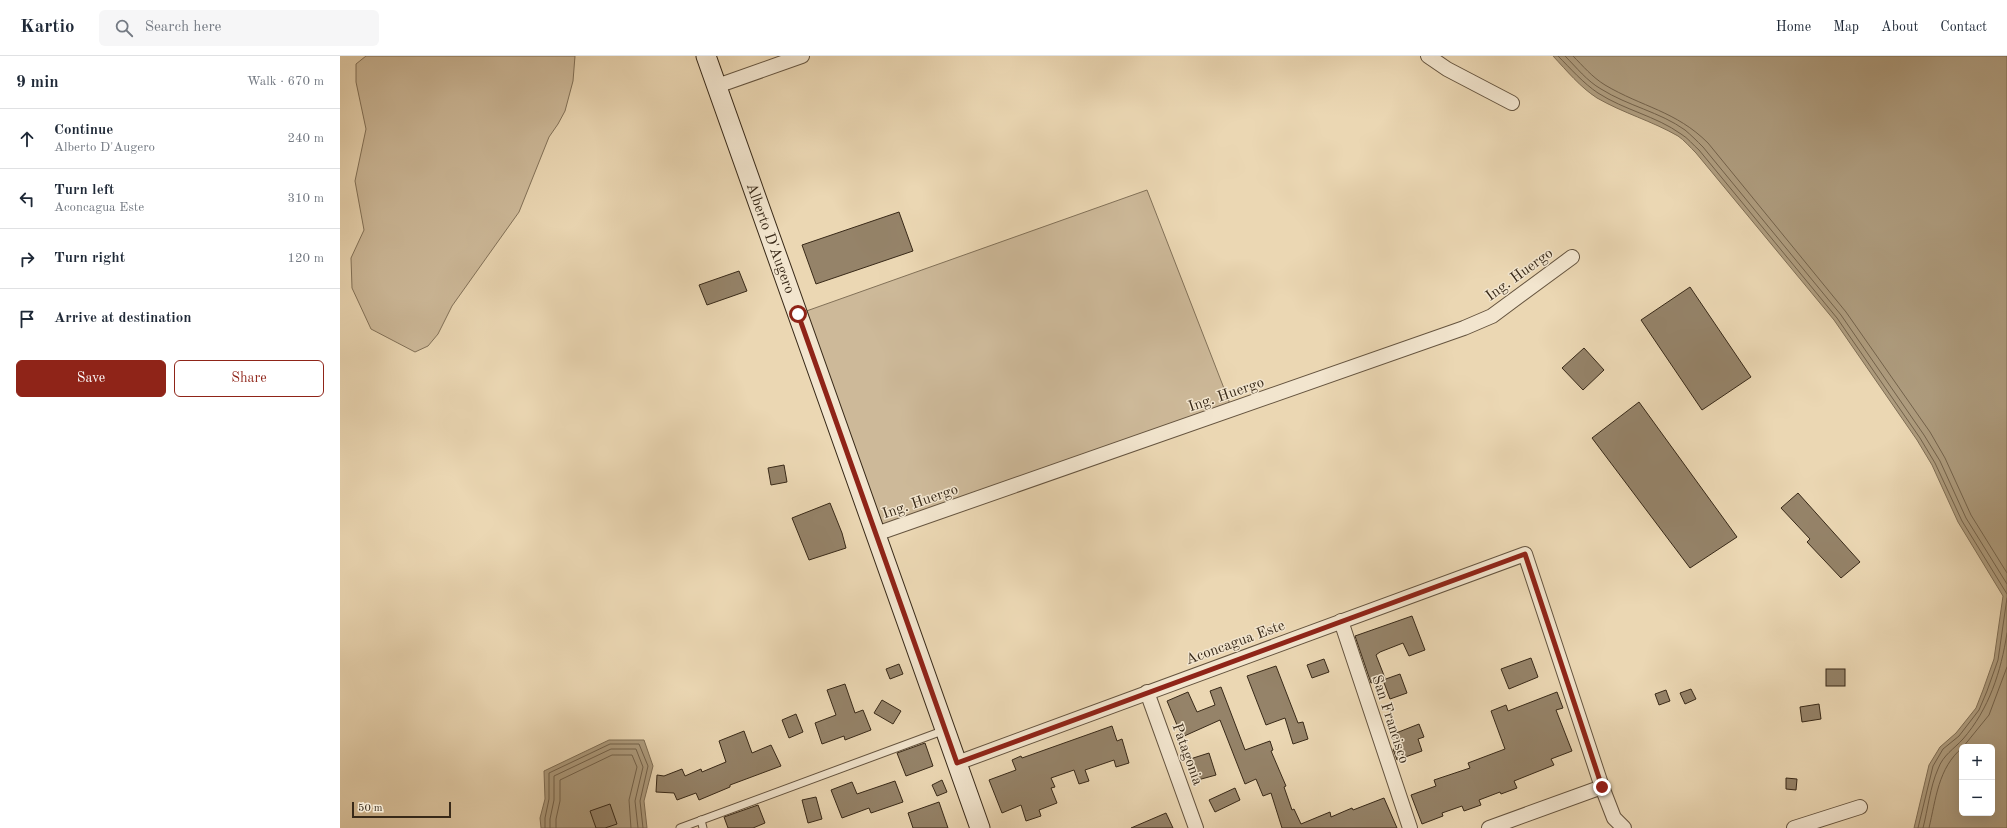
<!DOCTYPE html>
<html lang="en">
<head>
<meta charset="utf-8">
<style>
	:root { --surface:#fff; --page:#f6f6f7; --text:#1f2937; --muted:#747a83; --line:#e0e1e3; --accent:#8f2418 }
	body { margin:0; font-family:"Old Standard TT",serif; background:var(--page); color:var(--text) }
	.controls { position:absolute; right:12px; bottom:12px; display:grid; overflow:hidden; border-radius:6px; box-shadow:0 4px 16px #0002 }
	.controls button { width:36px; height:36px; display:grid; place-items:center; padding:0; border:0; border-bottom:1px solid var(--line); background:var(--surface); color:var(--text); font:20px sans-serif }
	.scale { position:absolute; left:12px; bottom:10px; width:99px; box-sizing:border-box; padding-left:4px; border:2px solid #382918; border-top:0; font-size:11px; line-height:14px; white-space:nowrap; color:#382918; -webkit-text-stroke:3px #f2e5ce; paint-order:stroke }
	.stop { position:absolute; width:12px; height:12px; margin:-9px; border:3px solid #8f2418; border-radius:50%; background:#fff }
	.stop.end { background:#8f2418; border-color:#fff; box-shadow:0 1px 4px #0008 }
	.list { margin:0; padding:0; list-style:none }
	h2 { display:flex; justify-content:space-between; align-items:center; height:52px; margin:0; padding:0 16px; font-size:17px }
	h2 small { font-size:13px; font-weight:400; color:var(--muted) }
	.list li { display:grid; grid-template-columns:26px 1fr auto; gap:12px; align-items:center; box-sizing:border-box; height:60px; padding:0 16px; border-top:1px solid var(--line) }
	.list b { display:block; font-size:15px; white-space:nowrap }
	.list p { margin:0; font-size:13px; white-space:nowrap; color:var(--muted) }
	.list em { font-size:13px; font-style:normal; color:var(--muted) }
	.actions { display:flex; gap:8px; padding:12px 16px }
	.actions a { flex:1; padding:9px 0; border:1px solid var(--accent); border-radius:6px; text-align:center; font-size:14px; color:var(--accent) }
	.actions .main { background:var(--accent); color:#fff }
	.icon { flex:none; width:22px; height:22px; fill:none; stroke:currentColor; stroke-width:2; stroke-linecap:round; stroke-linejoin:round }
	.map { position:relative; flex:none; width:1667px; height:772px; overflow:hidden }
	header { display:flex; align-items:center; gap:24px; box-sizing:border-box; height:56px; padding:0 20px; background:var(--surface); border-bottom:1px solid var(--line) }
	header strong { font-size:19px }
	nav { display:flex; gap:22px; margin-inline-start:auto; font-size:14px }
	.search { width:280px; height:36px; background:var(--page); display:flex; align-items:center; gap:10px; box-sizing:border-box; padding:0 14px; border-radius:6px; color:var(--muted); font-size:15px }
	main { display:flex }
	aside { flex:1; background:var(--surface) }
	.map>svg:first-child { display:block }
</style>
</head>
<body>
<header>
<strong>Kartio</strong>
<div class="search"><svg class="icon" aria-label="search" viewBox="0 0 24 24"><circle cx="10" cy="10" r="6"/><path d="M15 15l6 6"/></svg>Search here</div>
<nav><a>Home</a><a>Map</a><a>About</a><a>Contact</a></nav>
</header>
<main>
<aside>
<h2>9 min<small>Walk · 670 m</small></h2>
<ul class="list">
<li><svg class="icon" aria-label="ahead" viewBox="0 0 24 24"><path d="M12 20V5M6 11l6-6 6 6"/></svg><div><b>Continue</b><p>Alberto D'Augero</p></div><em>240 m</em></li>
<li><svg class="icon" aria-label="left" viewBox="0 0 24 24"><path d="M17 20v-9H6M10 6l-5 5 5 5"/></svg><div><b>Turn left</b><p>Aconcagua Este</p></div><em>310 m</em></li>
<li><svg class="icon" aria-label="right" viewBox="0 0 24 24"><path d="M7 20v-9h11M14 6l5 5-5 5"/></svg><div><b>Turn right</b></div><em>120 m</em></li>
<li><svg class="icon" aria-label="arrive" viewBox="0 0 24 24"><path d="M6 21V4h12l-3 4 3 4H6"/></svg><div><b>Arrive at destination</b></div></li>
</ul>
<div class="actions"><a class="main">Save</a><a>Share</a></div>
</aside>
<div class="map">
<svg width="1667" height="772" viewBox="0 0 1667 772">
	<rect width="100%" height="100%" fill="#ebd7b3"/>
	<filter id="stains"><feTurbulence type="fractalNoise" baseFrequency=".005" numOctaves="4"/><feColorMatrix values="0 0 0 0 .2 0 0 0 0 .09 0 0 0 0 .02 0 0 0 .5 -.17"/></filter>
	<radialGradient id="worn" r=".72"><stop offset=".6" stop-color="#630" stop-opacity="0"/><stop offset="1" stop-color="#630" stop-opacity=".3"/></radialGradient>
	<!-- green -->
	<g fill="#cdb999" stroke="#827158">
		<path d="M26 0H235L233 25 225 55 218 68 209 81 179 156 112 250 98 278 88 290 75 296 31 273 12 232 11 202 24 174 15 125 26 73 16 26V8Z"/>
		<path d="M807 134 892 353 536 478 458 258Z"/>
	</g>
	<!-- water -->
	<g fill="#ae9c7e" stroke="#7f6e55" fill-rule="evenodd">
		<path d="M1213 0H1667V772H1574L1589 709 1600 691 1616 677 1636 652 1643 634 1654 603 1663 540 1618 466 1592 409 1577 384 1494 264 1356 97C1350 91 1344 84 1338 80 1312 65 1283 57 1257 42 1240 31 1227 15 1213 0ZM1622 691H1652V757H1622Z"/>
		<path d="M269 684H304L313 710 304 745 307 772H201L200 762 205 743 204 715Z"/>
	</g>
	<g fill="none" stroke-linecap="round" stroke-linejoin="round">
		<!-- shore -->
		<g stroke="#73624b" stroke-width="1">
			<path d="M1218 0C1231 13 1243 27 1258 37 1284 54 1316 60 1341 78 1348 82 1353 89 1359 94L1497 262 1580 382 1595 407 1622 465 1667 538"/>
			<path d="M1225 0C1237 12 1247 25 1261 33 1288 50 1320 56 1345 74 1351 79 1357 85 1363 91L1501 259 1584 379 1600 405 1626 462 1667 528"/>
			<path d="M1233 0C1243 10 1252 21 1265 29 1302 51 1336 55 1368 87L1506 256 1590 376 1605 402 1631 459 1667 517"/>
			<path d="M1623 691 1649 659 1667 611"/>
			<path d="M205 772V762L209 743V717L270 688H299L308 710 300 745 303 772"/>
			<path d="M210 772V763L214 744V720L271 693H296L303 711 295 745 298 772"/>
			<path d="M216 772V763L220 745V724L272 699H292L297 711 289 744 291 772"/>
			<path d="M1578 772 1593 710 1603 693 1619 680 1639 654 1647 635 1658 604 1667 542"/>
			<path d="M1583 772C1588 753 1590 731 1598 713 1603 699 1614 693 1623 683 1649 653 1661 616 1667 577"/>
			<path d="M1589 772C1596 743 1598 712 1622 692"/>
		</g>
	</g>
	<!-- building -->
	<g fill="#958369" stroke="#382918">
		<path d="M559 156 573 195 476 228 462 189Z"/>
		<path d="M399 215 407 235 367 249 359 229Z"/>
		<path d="M1350 231 1411 321 1362 354 1301 264Z"/>
		<path d="M1244 292 1264 314 1243 334 1222 312Z"/>
		<path d="M1299 346 1397 481 1350 512 1252 382Z"/>
		<path d="M444 409 447 426 431 429 428 412Z"/>
		<path d="M1458 437 1520 506 1501 522 1467 486 1470 483 1441 452Z"/>
		<path d="M490 447 502 477 506 492 469 504 452 462Z"/>
		<path d="M1072 560 1085 594 1069 600 1063 587 1040 596 1036 599 1045 622 1031 627 1015 580Z"/>
		<path d="M1191 602 1198 621 1169 633 1161 613Z"/>
		<path d="M984 603 989 616 972 622 967 609Z"/>
		<path d="M559 608 563 618 550 623 546 613Z"/>
		<path d="M936 610 958 667 963 666 968 683 953 688 945 662 926 669 907 620Z"/>
		<rect x="1486" y="613" width="19" height="17"/>
		<path d="M1060 618 1067 637 1050 643 1043 624Z"/>
		<path d="M505 628 515 657 523 654 531 674 505 684 504 680 482 688 475 667 496 659 487 634Z"/>
		<path d="M881 631 905 694 930 685 933 694 931 695 946 730 944 731 952 754 954 753 961 768 990 756 991 761 1012 752 1013 754 1044 742 1057 772H942L931 737 923 740 916 723 905 728 880 664 842 681 827 645 848 636 857 656 875 649 870 635Z"/>
		<path d="M1351 633 1356 643 1345 648 1340 637Z"/>
		<path d="M1326 634 1330 645 1319 649 1315 638Z"/>
		<path d="M1217 636 1223 652 1216 654 1232 695 1211 703 1214 709 1174 725 1177 732 1161 738 1160 736 1139 744 1141 749 1124 755 1122 750 1102 757 1103 760 1082 768 1071 739 1096 730 1094 724 1130 712 1128 707 1165 693 1151 655 1166 649 1168 655Z"/>
		<path d="M542 644 561 655 553 668 534 657Z"/>
		<path d="M1479 648 1481 663 1462 666 1460 651Z"/>
		<path d="M456 658 463 676 449 682 442 664Z"/>
		<path d="M1079 668 1084 681 1078 683 1082 695 1057 704 1053 693 1056 692 1051 679Z"/>
		<path d="M772 670 777 685 782 683 789 707 776 711 774 704 745 714 749 725 739 728 734 714 711 722 715 731 711 732 717 747 699 754 701 760 686 765 681 749 662 757 649 724 676 714 672 704 681 700 682 702Z"/>
		<path d="M404 675 412 697 431 689 441 710 390 729V731L359 744 356 737 337 744 334 737 316 736 317 719 324 720 342 713 345 720 361 713 362 716 386 706 379 685Z"/>
		<path d="M585 687 593 710 566 720 557 697Z"/>
		<path d="M869 697 876 719 854 725 847 704Z"/>
		<path d="M1446 722 1457 723 1456 734 1446 733Z"/>
		<path d="M602 724 607 736 597 740 592 729Z"/>
		<path d="M555 725 563 746 531 757 529 752 502 762 491 734 512 726 517 738Z"/>
		<path d="M895 732 900 744 875 756 869 744Z"/>
		<path d="M476 741 482 763 468 767 462 744Z"/>
		<path d="M599 746 608 772H573L568 757Z"/>
		<path d="M270 748 277 768 265 772H256L250 755Z"/>
		<path d="M418 749 425 767 413 772H388L384 761Z"/>
		<path d="M826 757 833 772H791Z"/>
	</g>
	<g fill="none" stroke-linecap="round" stroke-linejoin="round">
		<defs>
			<g id="lane">
				<path d="M361 764 363 772"/>
				<path d="M340 772 605 674"/>
			</g>
			<g id="street">
				<path d="M1088 0 1107 13 1172 47"/>
				<path d="M377 30 462 0"/>
				<path d="M536 478 1124 272 1152 260 1232 201"/>
				<path d="M1001 565 1070 772"/>
				<path d="M807 636 856 772"/>
				<path d="M617 707 1185 498 1262 731 1274 762 1284 772"/>
				<path d="M1149 772 1262 731"/>
				<path d="M1454 772 1520 751"/>
			</g>
			<path id="secondary" d="M366 0 640 772"/>
		</defs>
		<!-- lane casing -->
		<use href="#lane" stroke="#65543f" stroke-width="9"/>
		<!-- street casing -->
		<use href="#street" stroke="#65543f" stroke-width="16"/>
		<!-- secondary casing -->
		<use href="#secondary" stroke="#382918" stroke-width="21"/>
		<!-- lane -->
		<use href="#lane" stroke="#f2e5ce" stroke-width="7"/>
		<!-- street -->
		<use href="#street" stroke="#f2e5ce" stroke-width="14"/>
		<!-- secondary -->
		<use href="#secondary" stroke="#f2e5ce" stroke-width="19"/>
	</g>
	<g fill="none" stroke-linecap="round" stroke-linejoin="round">
		<!-- route -->
		<path stroke="#8f2418" stroke-width="5" d="M458 258 617 707 1185 498 1262 731"/>
	</g>
	<g text-anchor="middle" stroke-width="3" stroke-linejoin="round" paint-order="stroke">
		<!-- street labels -->
		<g font-size="15" fill="#382918" stroke="#f2e5ce">
			<text transform="translate(431 182) rotate(70)" y="5">Alberto D'Augero</text>
			<text transform="translate(1179 218) rotate(-36)" y="5">Ing. Huergo</text>
			<text transform="translate(886 338) rotate(-19)" y="5">Ing. Huergo</text>
			<text transform="translate(580 445) rotate(-19)" y="5">Ing. Huergo</text>
			<text transform="translate(895 586) rotate(-20)" y="5">Aconcagua Este</text>
			<text transform="translate(1051 663) rotate(72)" y="5">San Francisco</text>
			<text transform="translate(848 698) rotate(70)" y="5">Patagonia</text>
		</g>
	</g>
	<rect width="100%" height="100%" filter="url(#stains)"/>
	<rect width="100%" height="100%" fill="url(#worn)"/>
</svg>
<div class="controls">
<button>+</button>
<button>−</button>
</div>
<div class="scale">50 m</div>
<div class="stop" style="left:458px;top:258px"></div>
<div class="stop end" style="left:1262px;top:731px"></div>
</div>
</main>
</body>
</html>
